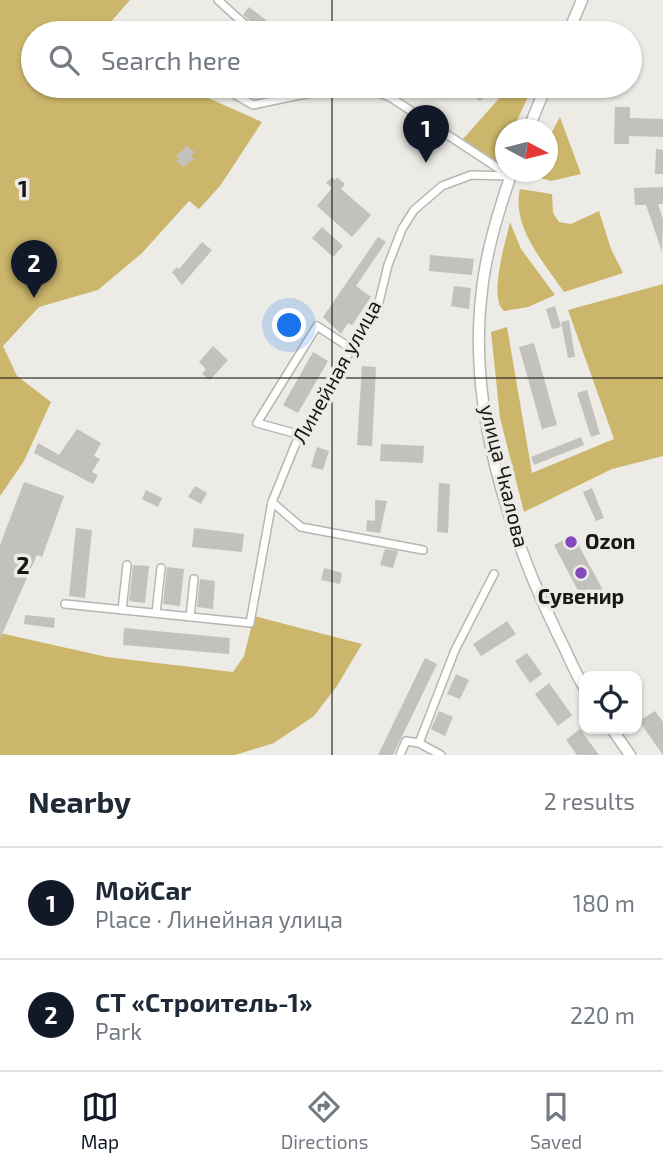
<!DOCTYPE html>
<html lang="en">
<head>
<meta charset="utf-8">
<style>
	:root { --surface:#fff; --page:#f2f2f3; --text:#1f2937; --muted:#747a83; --line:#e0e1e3; --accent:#111827 }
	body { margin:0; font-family:"Exo 2",sans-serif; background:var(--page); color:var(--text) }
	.controls { position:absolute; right:21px; bottom:21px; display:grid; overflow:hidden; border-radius:14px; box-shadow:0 2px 5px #0004 }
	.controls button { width:63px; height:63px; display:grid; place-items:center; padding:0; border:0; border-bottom:2px solid var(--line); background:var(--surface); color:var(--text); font:35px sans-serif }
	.compass { position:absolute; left:495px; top:119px; width:63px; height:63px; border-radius:50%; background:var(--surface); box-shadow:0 2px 5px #0004; rotate:97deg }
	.you { position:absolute; left:290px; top:326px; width:24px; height:24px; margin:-18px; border:5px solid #fff; border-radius:50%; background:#1a73e8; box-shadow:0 0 0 10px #1a73e833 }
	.badge { display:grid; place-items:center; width:46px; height:46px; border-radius:50%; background:var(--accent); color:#fff; font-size:23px; font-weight:700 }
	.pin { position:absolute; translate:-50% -58px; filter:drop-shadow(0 2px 4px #0008) }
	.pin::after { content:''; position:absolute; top:37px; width:24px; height:21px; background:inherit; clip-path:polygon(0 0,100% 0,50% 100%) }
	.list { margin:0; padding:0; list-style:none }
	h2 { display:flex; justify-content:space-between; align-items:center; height:91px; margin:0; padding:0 28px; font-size:30px }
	h2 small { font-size:23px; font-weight:400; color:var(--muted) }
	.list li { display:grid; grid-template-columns:46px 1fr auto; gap:21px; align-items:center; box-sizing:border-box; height:112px; padding:0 28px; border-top:2px solid var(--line) }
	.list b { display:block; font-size:26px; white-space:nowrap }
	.list p { margin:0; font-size:23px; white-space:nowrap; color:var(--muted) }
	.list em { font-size:23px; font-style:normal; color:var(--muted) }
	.icon { flex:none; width:38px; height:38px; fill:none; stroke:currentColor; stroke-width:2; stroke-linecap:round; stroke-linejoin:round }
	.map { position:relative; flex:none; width:663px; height:755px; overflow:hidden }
	.search { position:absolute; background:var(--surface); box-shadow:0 2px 5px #0004; left:21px; right:21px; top:21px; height:77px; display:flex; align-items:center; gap:18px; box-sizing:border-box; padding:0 24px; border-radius:38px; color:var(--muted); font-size:26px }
	.sheet { height:315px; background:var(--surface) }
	nav { display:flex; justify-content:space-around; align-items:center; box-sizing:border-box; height:98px; border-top:2px solid var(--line); background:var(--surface); font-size:19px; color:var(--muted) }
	nav a { display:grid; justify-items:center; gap:4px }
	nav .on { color:var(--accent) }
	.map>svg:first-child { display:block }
</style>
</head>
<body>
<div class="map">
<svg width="663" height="755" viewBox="0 0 663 755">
	<rect width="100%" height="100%" fill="#ecebe6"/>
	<!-- green -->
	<g fill="#ccb66b">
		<path d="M0 0H130L109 24V33H33V86H181L262 122 220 186 199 209 189 201 142 253 98 290 39 307 3 346 17 376 51 402 24 461 0 496Z"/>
		<path d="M510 86H533L513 129 505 130V147L498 162 463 139Z"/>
		<path d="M560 117 581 174 551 181 537 177 538 172H548V139Z"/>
		<path d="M520 189 552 194 553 213 559 222 571 224 599 211 611 249 623 273 564 292C544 263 511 226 520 189Z"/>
		<path d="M510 222 521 249 555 295 528 307 504 311C488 298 506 241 510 222Z"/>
		<path d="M663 284V456L612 469 524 512 500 418 491 332 507 327 532 473 614 439 568 310Z"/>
		<path d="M254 616 362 644 337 686 314 716 274 743 235 755H0V633L107 657 233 672 244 656Z"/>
	</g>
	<!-- building -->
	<g fill="#c2c1bc">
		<path d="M249 7 266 20 259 29 243 15Z"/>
		<path d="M462 86H493L480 101Z"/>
		<path d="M615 107H630V118L663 119V137L629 136V144H614Z"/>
		<path d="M187 146 195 152 191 157 194 159 183 167 176 161 179 158 176 156Z"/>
		<path d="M656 149 663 150V174H655Z"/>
		<path d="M332 177 335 180 337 177 345 184 341 189 371 215 352 237 317 206 332 188 326 183Z"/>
		<path d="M663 187V204H658L663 220 662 252 646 205H635L634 188Z"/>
		<path d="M322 227 343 246 333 257 312 238Z"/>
		<path d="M378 237 386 242 356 286 371 297 352 325 348 323 341 334 323 317Z"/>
		<path d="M202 242 212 250 182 285 172 272 177 267 179 269Z"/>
		<path d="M430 255 474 259 472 275 429 271Z"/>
		<path d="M454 286 471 288 469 309 451 306Z"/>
		<path d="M555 306 561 327 552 329 546 309Z"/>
		<path d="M569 320 575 357 568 358 561 322Z"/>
		<path d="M534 343 557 425 542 429 519 347Z"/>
		<path d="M213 346 228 360 210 380 202 374 206 369 199 362Z"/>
		<path d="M313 352 328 361 298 413 283 405Z"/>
		<path d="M362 366 376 367 372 446 357 445Z"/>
		<path d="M587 390 600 434 591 437 577 393Z"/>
		<path d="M77 429 101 443 94 456 100 459 92 472 98 475 93 484 34 453 38 443 59 455Z"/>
		<path d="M581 437 584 445 534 465 531 457Z"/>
		<path d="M381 444 424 446 423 463 380 461Z"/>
		<path d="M317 447 329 451 323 470 311 467Z"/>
		<path d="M24 482 64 496 42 557 37 555 0 639V545Z"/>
		<path d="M439 483 450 484 448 533 437 532Z"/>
		<path d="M195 486 207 493 201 504 188 497Z"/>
		<path d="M592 488 604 518 596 521 583 492Z"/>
		<path d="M146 490 162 498 158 507 142 499Z"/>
		<path d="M375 500 387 501 380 533 366 531 367 520 375 521Z"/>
		<path d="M76 528 92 530 85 598 69 596Z"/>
		<path d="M194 528 244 534 242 552 192 547Z"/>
		<path d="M573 535 609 601 598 607 585 604 554 545Z"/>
		<path d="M385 549 398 551 393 568 380 565Z"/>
		<path d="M133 565 149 566 145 603 129 601Z"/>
		<path d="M167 567 184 569 180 606 163 604Z"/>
		<path d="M324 568 342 573 340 584 321 580Z"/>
		<path d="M200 579 215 581 213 609 197 607Z"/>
		<path d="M25 615 55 618 54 628 24 624Z"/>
		<path d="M507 621 516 634 481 656 473 644Z"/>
		<path d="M124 628 230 638 229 654 123 645Z"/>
		<path d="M527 653 542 674 530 683 515 661Z"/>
		<path d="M425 658 437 664 393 755H378Z"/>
		<path d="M456 674 469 680 460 699 447 694Z"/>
		<path d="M549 683 572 715 558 726 535 694Z"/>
		<path d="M439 711 453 717 445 736 431 729Z"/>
		<path d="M655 711 663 722V755L639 721Z"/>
		<path d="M580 729 599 755H577L566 740Z"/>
	</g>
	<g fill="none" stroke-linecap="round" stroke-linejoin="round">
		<defs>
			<g id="street">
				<path d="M218 0 254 33"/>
				<path d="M220 86 253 105 300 95"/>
				<path d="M289 86 300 95C331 90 359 84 390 97L507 174"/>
				<path d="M301 435 257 423 317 326 352 349"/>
				<path d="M272 502 301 527 423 550"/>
				<path d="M65 604 250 623 272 502 296 443 379 302 388 265 402 229 414 210 442 186 471 175 510 176"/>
				<path d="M122 610 127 565"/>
				<path d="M156 613 161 568"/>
				<path d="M190 617 194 579"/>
				<path d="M419 743 441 755"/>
				<path d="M400 755 406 741 419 743 455 650 494 574"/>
			</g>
			<g id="secondary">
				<path d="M568 33 582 0"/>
				<path d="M528 130 546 86"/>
				<path d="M512 172C499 209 486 251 482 290 467 406 508 532 558 635 567 652 574 671 584 687"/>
				<path d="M612 729 630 755"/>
			</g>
		</defs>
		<!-- street casing -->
		<use href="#street" stroke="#b7b6b1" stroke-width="10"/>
		<!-- secondary casing -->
		<use href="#secondary" stroke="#b7b6b1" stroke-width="13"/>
		<!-- street -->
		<use href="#street" stroke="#fff" stroke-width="7"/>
		<!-- secondary -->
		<use href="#secondary" stroke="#fff" stroke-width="10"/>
	</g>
	<!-- grid -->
	<path fill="none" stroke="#171715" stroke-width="2" stroke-opacity="0.55" d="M332 0V33M332 86V755M0 378H663"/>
	<!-- markers -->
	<g fill="#8548bd" stroke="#ecebe6" stroke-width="2.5">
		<circle cx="571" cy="542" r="7"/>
		<circle cx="581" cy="573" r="7"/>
	</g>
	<g text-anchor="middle" stroke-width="7" stroke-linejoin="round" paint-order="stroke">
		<!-- street labels -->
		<g font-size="21" fill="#171715" stroke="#ecebe6">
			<text transform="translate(337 372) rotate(-61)" y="7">Линейная улица</text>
			<text transform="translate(504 476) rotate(76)" y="7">улица Чкалова</text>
		</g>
		<!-- poi labels -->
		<g font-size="21" font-weight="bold" fill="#171715" stroke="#ecebe6" text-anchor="start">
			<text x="585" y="549">Ozon</text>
			<text x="581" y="604" text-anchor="middle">Сувенир</text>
		</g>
	</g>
	<g font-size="23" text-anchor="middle" font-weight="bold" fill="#171715" stroke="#ecebe6" stroke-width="7" stroke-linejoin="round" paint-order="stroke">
		<text x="23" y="197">1</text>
		<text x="23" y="574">2</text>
	</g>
</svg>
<div class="controls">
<button><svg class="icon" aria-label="locate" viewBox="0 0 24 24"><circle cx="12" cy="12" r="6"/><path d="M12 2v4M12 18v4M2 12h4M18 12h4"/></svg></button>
</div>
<svg class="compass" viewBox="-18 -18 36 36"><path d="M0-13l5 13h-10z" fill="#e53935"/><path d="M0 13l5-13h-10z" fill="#747a83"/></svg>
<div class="you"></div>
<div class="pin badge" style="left:426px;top:163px">1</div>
<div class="pin badge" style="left:34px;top:298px">2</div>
<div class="search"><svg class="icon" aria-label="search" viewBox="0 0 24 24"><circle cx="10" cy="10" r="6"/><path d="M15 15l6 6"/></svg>Search here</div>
</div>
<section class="sheet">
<h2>Nearby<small>2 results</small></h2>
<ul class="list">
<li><span class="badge">1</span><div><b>МойCar</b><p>Place · Линейная улица</p></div><em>180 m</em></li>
<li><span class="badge">2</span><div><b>СТ «Строитель-1»</b><p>Park</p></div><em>220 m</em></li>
</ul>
</section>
<nav>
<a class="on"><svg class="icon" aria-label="map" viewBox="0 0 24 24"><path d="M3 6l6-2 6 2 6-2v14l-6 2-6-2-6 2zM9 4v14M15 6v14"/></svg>Map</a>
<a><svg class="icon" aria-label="directions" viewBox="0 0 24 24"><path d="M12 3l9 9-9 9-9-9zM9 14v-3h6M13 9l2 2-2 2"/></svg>Directions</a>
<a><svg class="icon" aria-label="saved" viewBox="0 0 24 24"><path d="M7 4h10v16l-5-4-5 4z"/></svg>Saved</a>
</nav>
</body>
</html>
